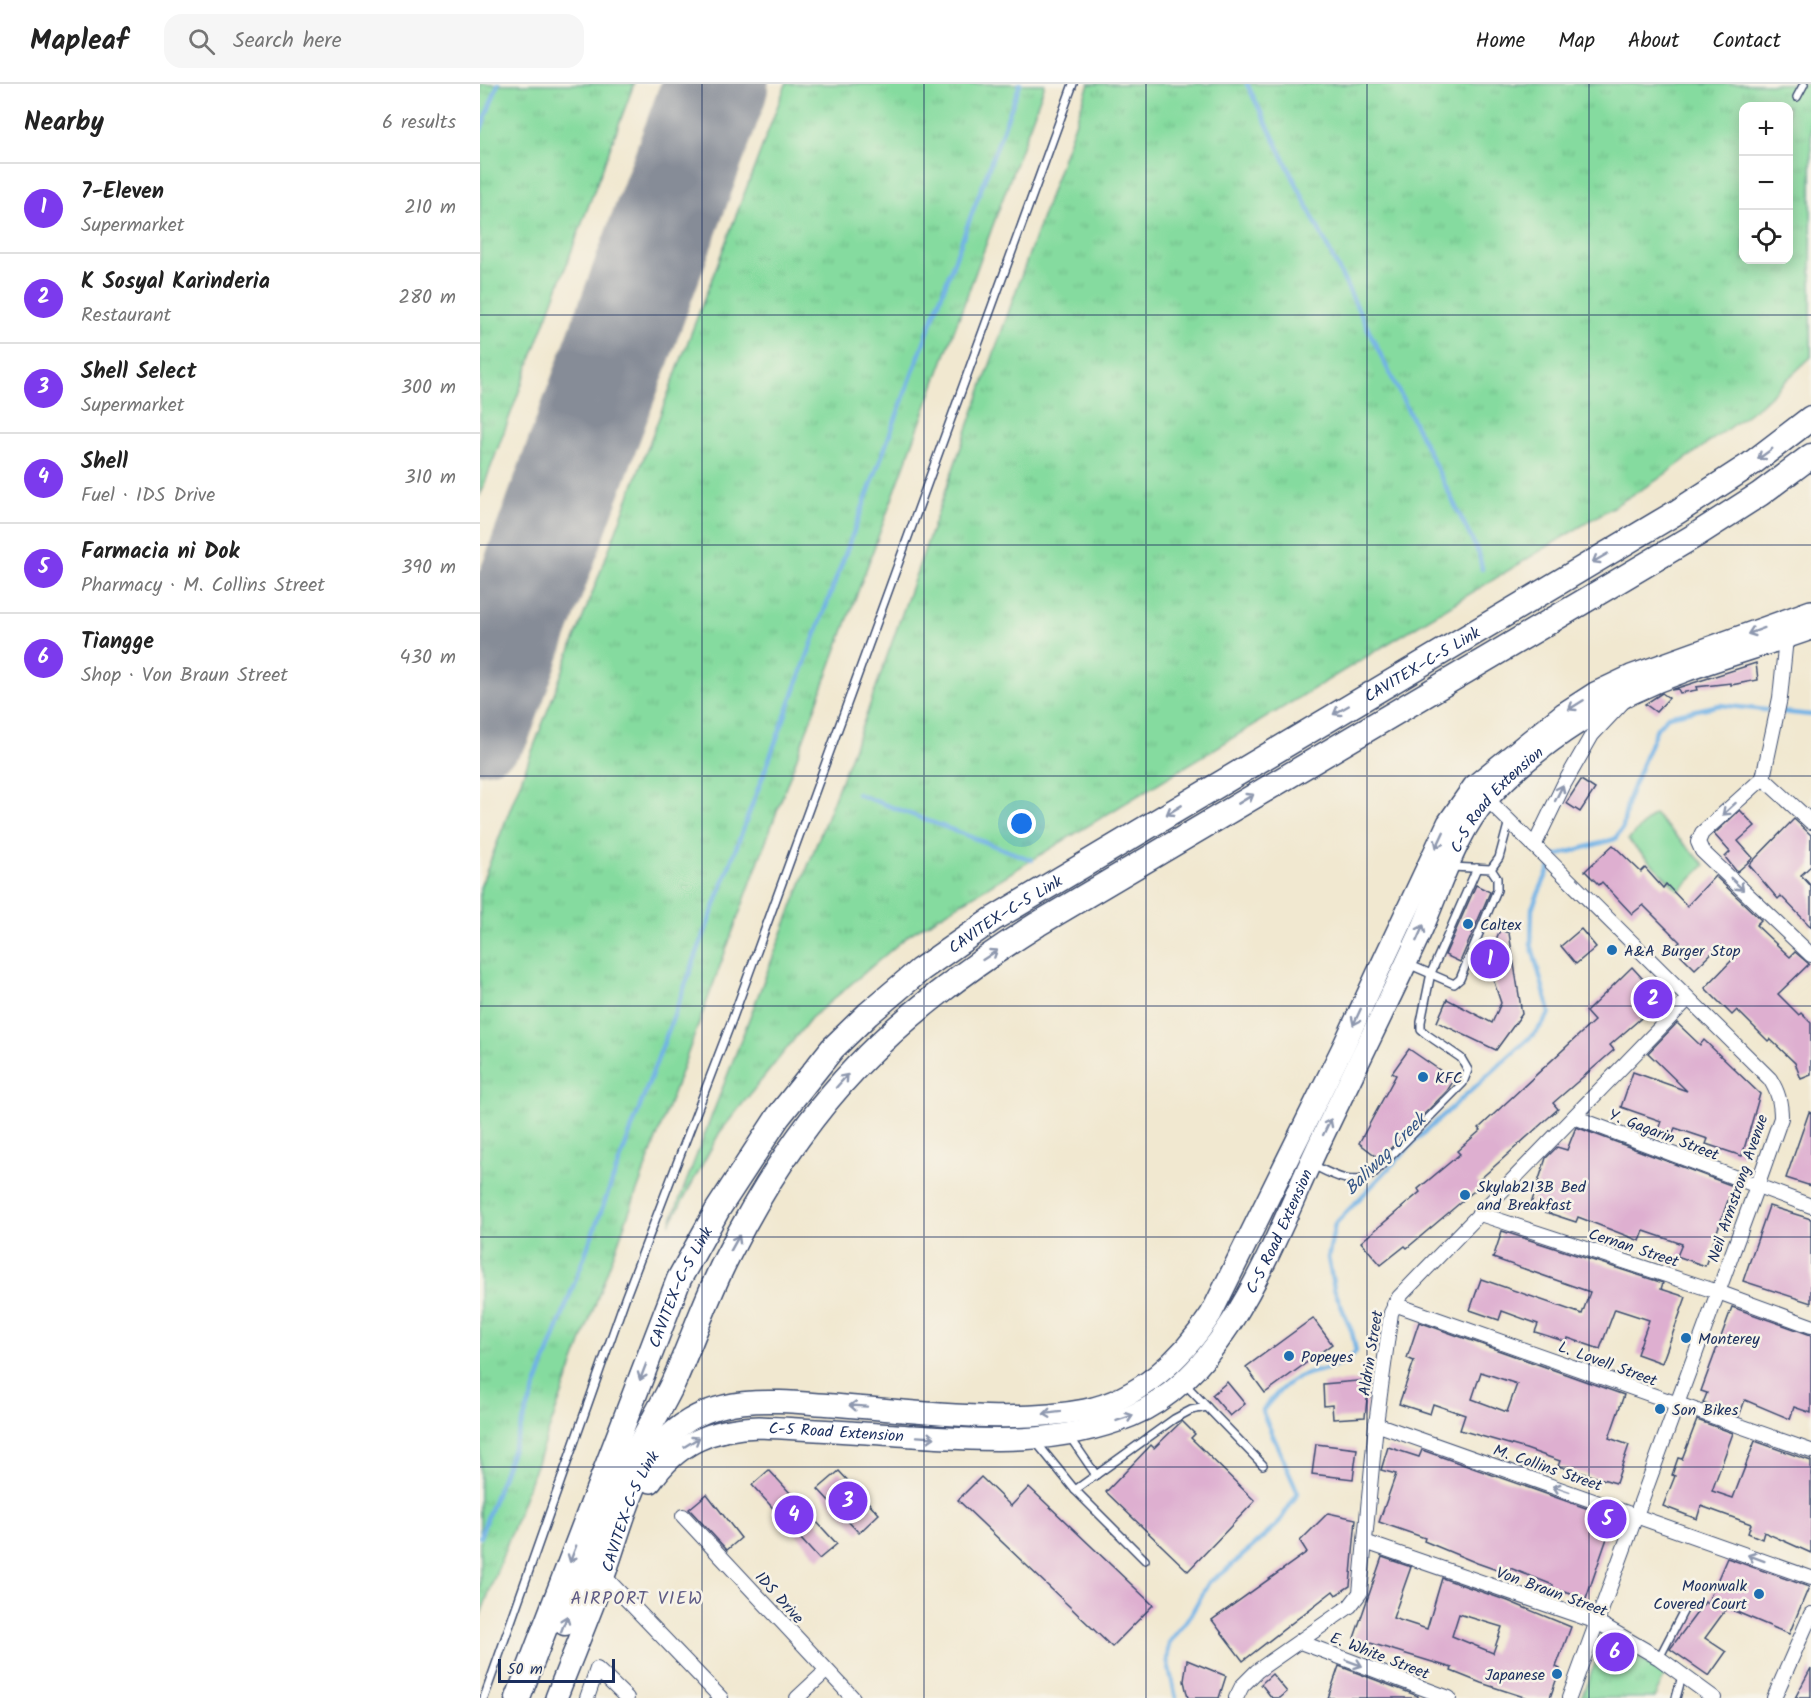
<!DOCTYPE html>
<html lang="en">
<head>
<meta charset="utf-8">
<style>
	:root { --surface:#fff; --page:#f6f6f6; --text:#222; --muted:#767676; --line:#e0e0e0; --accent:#7c3aed }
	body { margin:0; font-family:Kalam,sans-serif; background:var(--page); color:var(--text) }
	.controls { position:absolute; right:18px; top:18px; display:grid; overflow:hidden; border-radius:12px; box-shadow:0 3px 15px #0003 }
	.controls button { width:54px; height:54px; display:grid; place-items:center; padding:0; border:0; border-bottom:2px solid var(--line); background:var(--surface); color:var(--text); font:30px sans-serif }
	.scale { position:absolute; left:18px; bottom:15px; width:117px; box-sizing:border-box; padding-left:6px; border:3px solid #1b2f5e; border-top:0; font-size:16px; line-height:21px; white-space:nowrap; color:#1b2f5e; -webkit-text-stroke:4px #f7f3e8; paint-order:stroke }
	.you { position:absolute; left:542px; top:740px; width:21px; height:21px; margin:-15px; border:4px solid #fff; border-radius:50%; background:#1a73e8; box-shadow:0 0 0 9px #1a73e833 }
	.badge { display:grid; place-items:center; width:39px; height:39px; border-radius:50%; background:var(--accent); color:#fff; font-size:20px; font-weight:700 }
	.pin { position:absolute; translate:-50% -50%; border:3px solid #fff; box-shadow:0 2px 6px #0006 }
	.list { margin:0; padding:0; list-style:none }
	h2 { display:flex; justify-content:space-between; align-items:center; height:78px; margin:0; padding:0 24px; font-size:26px }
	h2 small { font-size:20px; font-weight:400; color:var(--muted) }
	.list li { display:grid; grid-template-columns:39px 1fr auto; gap:18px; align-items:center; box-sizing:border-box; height:90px; padding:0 24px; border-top:2px solid var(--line) }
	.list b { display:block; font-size:22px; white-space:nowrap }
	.list p { margin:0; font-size:20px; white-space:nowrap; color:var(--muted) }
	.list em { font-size:20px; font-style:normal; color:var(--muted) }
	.icon { flex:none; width:33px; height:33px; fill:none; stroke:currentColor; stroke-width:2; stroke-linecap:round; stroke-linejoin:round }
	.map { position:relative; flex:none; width:1331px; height:1614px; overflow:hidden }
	header { display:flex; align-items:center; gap:36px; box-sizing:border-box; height:84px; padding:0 30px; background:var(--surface); border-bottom:2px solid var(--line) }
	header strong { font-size:28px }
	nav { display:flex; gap:33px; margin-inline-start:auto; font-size:21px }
	.search { width:420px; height:54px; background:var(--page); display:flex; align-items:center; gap:15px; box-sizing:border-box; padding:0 21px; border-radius:18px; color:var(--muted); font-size:22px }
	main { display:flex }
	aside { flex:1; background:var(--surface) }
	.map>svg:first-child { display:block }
</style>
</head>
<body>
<header>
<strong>Mapleaf</strong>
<div class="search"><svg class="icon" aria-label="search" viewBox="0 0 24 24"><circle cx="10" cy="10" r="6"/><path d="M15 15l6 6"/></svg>Search here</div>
<nav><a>Home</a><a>Map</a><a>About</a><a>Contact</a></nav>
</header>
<main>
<aside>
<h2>Nearby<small>6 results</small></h2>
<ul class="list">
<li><span class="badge">1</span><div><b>7-Eleven</b><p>Supermarket</p></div><em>210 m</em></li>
<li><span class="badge">2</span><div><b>K Sosyal Karinderia</b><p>Restaurant</p></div><em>280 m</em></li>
<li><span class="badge">3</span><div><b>Shell Select</b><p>Supermarket</p></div><em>300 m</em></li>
<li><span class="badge">4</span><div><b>Shell</b><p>Fuel · IDS Drive</p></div><em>310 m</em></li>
<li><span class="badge">5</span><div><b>Farmacia ni Dok</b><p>Pharmacy · M. Collins Street</p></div><em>390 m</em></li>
<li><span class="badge">6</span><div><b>Tiangge</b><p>Shop · Von Braun Street</p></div><em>430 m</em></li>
</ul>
</aside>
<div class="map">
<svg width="1331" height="1614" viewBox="0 0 1331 1614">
	<defs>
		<pattern id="grass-tufts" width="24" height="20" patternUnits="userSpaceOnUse" patternTransform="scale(1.5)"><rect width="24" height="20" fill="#85db9f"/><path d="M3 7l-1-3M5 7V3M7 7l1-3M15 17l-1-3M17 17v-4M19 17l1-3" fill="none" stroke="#72bc8b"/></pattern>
	</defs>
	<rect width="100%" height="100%" fill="#f7f3e8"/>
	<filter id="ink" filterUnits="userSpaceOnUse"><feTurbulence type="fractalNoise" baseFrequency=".0167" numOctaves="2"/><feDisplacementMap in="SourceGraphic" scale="12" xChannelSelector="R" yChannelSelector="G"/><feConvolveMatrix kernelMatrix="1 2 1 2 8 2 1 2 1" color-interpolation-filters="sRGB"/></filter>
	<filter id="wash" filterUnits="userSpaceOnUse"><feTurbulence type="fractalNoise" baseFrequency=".008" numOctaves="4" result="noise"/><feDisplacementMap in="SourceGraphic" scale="24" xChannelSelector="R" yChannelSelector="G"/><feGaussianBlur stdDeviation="1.35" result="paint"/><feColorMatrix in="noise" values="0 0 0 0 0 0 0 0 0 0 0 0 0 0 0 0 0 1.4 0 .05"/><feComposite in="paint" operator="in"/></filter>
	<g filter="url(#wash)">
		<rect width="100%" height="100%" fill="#f1e8d0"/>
		<!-- grass -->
		<g fill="url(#grass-tufts)" stroke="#50857e" stroke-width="1.5" fill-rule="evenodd">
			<path d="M0 0H154L0 412Z"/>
			<path d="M306 0H565L0 1533V804Z"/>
			<path d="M609 0H1331V273L1280 321 1177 396 430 850 331 934 240 1048 190 1140 387 629ZM1264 22H1308V176H1264Z"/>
			<path d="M1126 1552 1185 1591 1174 1614H1101Z"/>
		</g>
		<!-- pitch -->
		<path fill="#85db9f" stroke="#50857e" stroke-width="1.5" d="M1174 730 1225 781 1199 807 1148 756Z"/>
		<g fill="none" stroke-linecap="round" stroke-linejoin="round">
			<!-- stream -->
			<g stroke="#71b2e6" stroke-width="4.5">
				<path d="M767 0 999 470 1002 485"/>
				<path d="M0 48 18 0"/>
				<path d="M1302 628 1331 631"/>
				<path d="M377 710 552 776"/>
				<path d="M0 1453 540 0"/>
				<path d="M696 1614 687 1576 689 1559 710 1532 729 1498 745 1487 797 1441 818 1409 782 1327C792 1315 803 1301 817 1294 841 1282 856 1290 876 1267L872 1248 854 1205 848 1174 855 1140 936 1056 1057 947 1070 929 1051 860 1052 824 1075 772 1135 755 1143 743 1148 715 1177 644 1188 632 1240 621 1286 626"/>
			</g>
			<!-- taxiway -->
			<path stroke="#868c97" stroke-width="42" d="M0 595 56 487"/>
			<!-- runway -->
			<path stroke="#868c97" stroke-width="105" d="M0 637 236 0"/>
		</g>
		<g id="blocks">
			<!-- building -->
			<g fill="#deafd0" fill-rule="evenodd">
				<path d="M1276 579 1278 596 1251 601V599L1216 603 1217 606 1200 609 1198 605 1191 606Z"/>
				<path d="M1182 609 1189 614 1176 628 1165 620Z"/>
				<path d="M1101 696 1115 705 1100 728 1086 719Z"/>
				<path d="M1260 726 1275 742 1258 757 1273 774 1257 788 1245 773 1250 768 1234 750Z"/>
				<path d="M1314 735 1331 751V782L1321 791 1331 802V843L1301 812 1298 815 1269 781Z"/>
				<path d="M1133 761 1161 788 1165 784 1183 804 1186 800 1207 822 1235 792 1281 836 1276 841 1310 873 1315 868 1329 880 1298 910 1319 931 1321 929 1331 939V991L1321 995 1315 979 1290 955 1288 957 1257 926 1252 931 1225 904 1253 875 1240 861 1215 885 1194 864 1200 858 1163 821 1152 830 1122 798 1119 801 1105 787Z"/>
				<path d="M996 801 1010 808 980 878 965 871Z"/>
				<path d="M1101 845 1116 863 1096 880 1081 862Z"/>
				<path d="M1020 846 1029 849 1042 930 1016 966 957 938 967 915 1012 939 1021 919 1007 877Z"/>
				<path d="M1152 883 1182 916 1130 961 1134 966 1073 1019 1078 1025 997 1098 1000 1102 927 1164 925 1162 901 1181 881 1158 940 1108 938 1105 980 1070 977 1067 1001 1046 999 1044 1114 937 1106 928Z"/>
				<path d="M1197 939 1220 961 1224 956 1280 1010 1262 1072 1226 1060 1228 1055 1195 1044 1192 1051 1178 1046 1181 1037 1141 1023 1153 988 1207 1007 1168 969Z"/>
				<path d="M929 965 974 996 967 1007 900 1075 879 1059 916 991 912 989Z"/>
				<path d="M1329 1028 1331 1029V1102L1306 1094Z"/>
				<path d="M1096 1043 1253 1102 1225 1182 1197 1172 1202 1160 1164 1147 1160 1157 1098 1133 1096 1138 1050 1123 1066 1074 1077 1063 1087 1066Z"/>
				<path d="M1289 1122 1331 1135V1219L1263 1197Z"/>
				<path d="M1022 1147 1183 1199 1181 1205 1206 1213 1182 1279 1157 1270 1169 1236 1135 1225 1120 1265 1088 1254 1087 1258 1055 1248 1058 1240 1022 1227 1019 1236 990 1226 1001 1195 1102 1230 1110 1208 1013 1174Z"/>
				<path d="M1252 1223 1331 1251V1329L1314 1323 1310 1335 1265 1316 1259 1332 1223 1319 1227 1309 1221 1307Z"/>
				<path d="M833 1234 852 1260 785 1309 766 1283Z"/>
				<path d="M939 1238 1144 1311 1129 1354 1149 1361 1136 1399 1078 1382 1080 1377 1046 1365 980 1346 985 1331 953 1320 950 1330 919 1320 934 1277 927 1274ZM1001 1288 1037 1300 1027 1328 992 1315Z"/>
				<path d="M889 1296 885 1333 853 1335 852 1321 844 1322 843 1300Z"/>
				<path d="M747 1298 765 1320 750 1332 732 1311Z"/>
				<path d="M1217 1336 1253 1349 1232 1407 1253 1414 1275 1357 1331 1377V1469L1284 1448 1282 1455 1268 1449 1271 1440 1221 1422 1217 1435 1183 1422 1195 1392 1192 1391 1198 1374 1202 1375Z"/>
				<path d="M702 1337 715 1350 711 1354 775 1417 708 1487 626 1408 671 1361 674 1364Z"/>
				<path d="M836 1360 877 1365 873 1395 832 1390Z"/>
				<path d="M908 1363 939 1373 942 1366 1134 1434 1106 1515 1072 1504 1073 1501 1030 1484 1028 1490 997 1479 944 1457 945 1454 899 1438 916 1390 901 1386Z"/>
				<path d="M289 1386 357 1460 339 1475 272 1401Z"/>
				<path d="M359 1387 399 1430 379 1449 338 1405Z"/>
				<path d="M501 1393 531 1422 549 1403 673 1521 632 1563 478 1416Z"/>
				<path d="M227 1410 261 1454 247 1466 209 1425Z"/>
				<path d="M848 1429 876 1435 870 1502 856 1511 853 1507 763 1577 732 1536 827 1468 820 1457Z"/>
				<path d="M902 1473 931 1483 913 1534 947 1545 962 1494 1028 1517 1091 1543 1076 1583 1080 1585 1070 1614H1047L1001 1599 971 1587 972 1584 874 1554ZM979 1530 1022 1543 1013 1569 972 1552Z"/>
				<path d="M1247 1474 1329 1503 1309 1550 1247 1524 1225 1554 1246 1568 1229 1592 1190 1565 1225 1518 1227 1520Z"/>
				<path d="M707 1576 746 1592 739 1614H708L704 1597Z"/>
				<path d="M859 1582 938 1612V1614H848Z"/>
				<path d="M1331 1584V1614H1315Z"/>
				<path d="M792 1590 807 1608 800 1614H792L781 1600Z"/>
			</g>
		</g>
	</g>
	<g filter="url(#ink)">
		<use href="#blocks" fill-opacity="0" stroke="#3b4b6f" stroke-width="1.5"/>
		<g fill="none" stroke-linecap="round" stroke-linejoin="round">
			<defs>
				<g id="lane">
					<path d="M1317 13 1324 0"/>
					<path d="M1011 785 1019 774 1029 737"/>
					<path d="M928 880 974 900 980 895 1017 806V794L1011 785 972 783"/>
					<path d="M831 1080C851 1090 873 1104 893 1090L983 999 988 986 981 974 946 950 941 946V938L951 889 997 784"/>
					<path d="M704 1299 727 1323"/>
					<path d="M556 1358 595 1406 616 1391 590 1353"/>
					<path d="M616 1391 694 1335 711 1326 727 1323 783 1381"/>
					<path d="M595 1406 665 1476"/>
					<path d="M1179 1574 1204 1526"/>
					<path d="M4 1614 146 1212 252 936 593 0"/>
					<path d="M1196 1614 1202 1592"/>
				</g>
				<g id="street">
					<path d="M1283 694 1222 749 1218 758 1222 767 1331 871"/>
					<path d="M1283 694 1300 614 1306 554"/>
					<path d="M1283 694 1331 738"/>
					<path d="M1003 711 1290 995C1298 1008 1301 1018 1301 1034L1277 1102 1089 1614"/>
					<path d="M1054 762 1084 700 1112 651 1142 619"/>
					<path d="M1094 1033 1331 1122"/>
					<path d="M1000 1130 1238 1208 1331 1242"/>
					<path d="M914 1220 1331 1367"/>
					<path d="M896 1340 1331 1494"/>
					<path d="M203 1432 373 1614"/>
					<path d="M885 1458 1117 1538 1179 1574 1234 1614"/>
					<path d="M124 1492 241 1614"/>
					<path d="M820 1558 969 1614"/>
					<path d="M107 1614 117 1585 147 1614"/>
					<path d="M317 1614 346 1587"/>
					<path d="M756 1614 762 1602 777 1587 870 1522 880 1509 896 1340 911 1229 919 1213 1208 915"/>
					<path d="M1294 1614 1331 1530"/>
				</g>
				<g id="primary">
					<path id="s1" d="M171 1398C197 1359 233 1344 279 1343 330 1345 382 1349 433 1352 508 1357 580 1361 651 1332 750 1291 797 1147 840 1058 874 987 909 917 942 845 961 802 976 749 1008 714 1060 657 1133 612 1205 587 1246 572 1289 560 1331 545"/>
					<path id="s2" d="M76 1614C92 1573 109 1533 124 1492 142 1444 154 1380 195 1346 237 1312 287 1316 338 1320 421 1325 523 1342 605 1326 659 1315 702 1275 731 1230L863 963 968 739 994 702 1084 629 1115 609 1151 592 1331 527"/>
				</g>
				<g id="highway">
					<path d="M85 1539C108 1477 133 1414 163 1355 173 1336 184 1318 193 1299 212 1257 226 1214 247 1173 326 1016 411 933 558 840L1216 451 1280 410 1331 372"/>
					<path id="s3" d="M38 1614 199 1195 238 1125 298 1033 352 965 388 930 440 886 513 835 1197 428 1271 380 1331 334"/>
				</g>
			</defs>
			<!-- lane casing -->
			<use href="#lane" stroke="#3b4b6f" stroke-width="10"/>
			<!-- street casing -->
			<use href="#street" stroke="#3b4b6f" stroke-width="16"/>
			<!-- primary casing -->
			<use href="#primary" stroke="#3b4b6f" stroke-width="24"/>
			<!-- highway casing -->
			<use href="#highway" stroke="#3b4b6f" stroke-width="27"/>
			<!-- lane -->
			<use href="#lane" stroke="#fff" stroke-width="7"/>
			<!-- street -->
			<use href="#street" stroke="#fff" stroke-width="14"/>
			<!-- primary -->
			<use href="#primary" stroke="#fff" stroke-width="21"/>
			<!-- highway -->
			<use href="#highway" stroke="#fff" stroke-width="24"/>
		</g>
		<!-- one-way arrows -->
		<defs><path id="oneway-shaft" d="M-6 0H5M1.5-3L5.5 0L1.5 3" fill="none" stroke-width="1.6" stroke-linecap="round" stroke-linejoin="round" transform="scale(1.5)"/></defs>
		<g stroke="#8d97ae">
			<use href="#oneway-shaft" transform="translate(1285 370) rotate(144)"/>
			<use href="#oneway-shaft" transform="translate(1120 474) rotate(150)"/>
			<use href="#oneway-shaft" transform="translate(1276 547) rotate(160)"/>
			<use href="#oneway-shaft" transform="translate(1096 621) rotate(148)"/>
			<use href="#oneway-shaft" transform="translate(861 626) rotate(150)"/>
			<use href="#oneway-shaft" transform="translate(1079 709) rotate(-64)"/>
			<use href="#oneway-shaft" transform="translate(766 715) rotate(-31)"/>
			<use href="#oneway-shaft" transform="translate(1249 725) rotate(138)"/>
			<use href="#oneway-shaft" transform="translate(694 726) rotate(149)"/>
			<use href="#oneway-shaft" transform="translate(960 756) rotate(115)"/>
			<use href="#oneway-shaft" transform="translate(1257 800) rotate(44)"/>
			<use href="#oneway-shaft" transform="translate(940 849) rotate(-66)"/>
			<use href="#oneway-shaft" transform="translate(510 871) rotate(-33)"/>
			<use href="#oneway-shaft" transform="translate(877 933) rotate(115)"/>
			<use href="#oneway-shaft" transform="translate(362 997) rotate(-48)"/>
			<use href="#oneway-shaft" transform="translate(847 1043) rotate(-64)"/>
			<use href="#oneway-shaft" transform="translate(255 1159) rotate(-61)"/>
			<use href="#oneway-shaft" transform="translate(163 1288) rotate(111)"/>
			<use href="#oneway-shaft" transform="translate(378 1322) rotate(-176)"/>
			<use href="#oneway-shaft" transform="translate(572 1329) rotate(173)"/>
			<use href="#oneway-shaft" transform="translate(645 1334) rotate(-19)"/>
			<use href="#oneway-shaft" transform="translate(446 1353) rotate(4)"/>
			<use href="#oneway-shaft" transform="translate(212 1358) rotate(-32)"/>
			<use href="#oneway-shaft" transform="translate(1081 1405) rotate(-161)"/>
			<use href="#oneway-shaft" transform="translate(93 1470) rotate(111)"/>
			<use href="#oneway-shaft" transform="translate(1276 1474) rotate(-160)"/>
			<use href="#oneway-shaft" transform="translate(84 1540) rotate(-69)"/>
			<use href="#oneway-shaft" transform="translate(874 1579) rotate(21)"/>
		</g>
	</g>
	<!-- grid -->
	<path fill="none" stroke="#1b2f5e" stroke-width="1.5" stroke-opacity="0.55" d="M222 0V1614M444 0V1614M666 0V1614M887 0V1614M1109 0V1614M0 231H1331M0 461H1331M0 692H1331M0 922H1331M0 1153H1331M0 1383H1331"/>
	<!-- markers -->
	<g fill="#1f6fb2" stroke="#f7f3e8" stroke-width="2">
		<circle cx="988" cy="840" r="6"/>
		<circle cx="1132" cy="866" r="6"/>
		<circle cx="943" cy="993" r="6"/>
		<circle cx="985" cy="1111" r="6"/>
		<circle cx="1206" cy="1254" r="6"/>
		<circle cx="809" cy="1272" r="6"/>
		<circle cx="1180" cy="1325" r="6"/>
		<circle cx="1279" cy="1510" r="6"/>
		<circle cx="1077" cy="1590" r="6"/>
	</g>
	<g text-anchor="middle" stroke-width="5" stroke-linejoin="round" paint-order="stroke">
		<!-- street labels -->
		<g font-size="16" fill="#1b2f5e" stroke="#f7f3e8">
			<text dy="6" stroke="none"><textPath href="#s3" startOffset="1432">CAVITEX–C-5 Link</textPath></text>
			<text dy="6" stroke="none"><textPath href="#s1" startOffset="1230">C-5 Road Extension</textPath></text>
			<text dy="6" stroke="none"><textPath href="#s3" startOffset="946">CAVITEX–C-5 Link</textPath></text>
			<text transform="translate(1184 1050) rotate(21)" y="6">Y. Gagarin Street</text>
			<text transform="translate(1257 1104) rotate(-71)" y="6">Neil Armstrong Avenue</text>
			<text dy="6" stroke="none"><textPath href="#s1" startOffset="744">C-5 Road Extension</textPath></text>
			<text transform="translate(1154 1163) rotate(18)" y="6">Cernan Street</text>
			<text dy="6" stroke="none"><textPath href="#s3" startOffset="442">CAVITEX–C-5 Link</textPath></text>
			<text transform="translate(890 1269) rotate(-81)" y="6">Aldrin Street</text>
			<text transform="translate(1128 1279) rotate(20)" y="6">L. Lovell Street</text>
			<text dy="6" stroke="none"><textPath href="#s1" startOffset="204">C-5 Road Extension</textPath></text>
			<text transform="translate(1068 1383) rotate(19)" y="6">M. Collins Street</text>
			<text dy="6" stroke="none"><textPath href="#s2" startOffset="201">CAVITEX-C-5 Link</textPath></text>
			<text transform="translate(1072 1507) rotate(20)" y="6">Von Braun Street</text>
			<text transform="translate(300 1513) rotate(48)" y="6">IDS Drive</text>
			<text transform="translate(900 1571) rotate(21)" y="6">E. White Street</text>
		</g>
		<!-- poi labels -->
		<g font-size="16" fill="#1b2f5e" stroke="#f7f3e8" text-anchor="start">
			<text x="1000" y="846">Caltex</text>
			<text x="1144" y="872">A&amp;A Burger Stop</text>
			<text x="955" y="999">KFC</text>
			<text x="997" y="1108">Skylab213B Bed<tspan x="997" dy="18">and Breakfast</tspan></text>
			<text x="1218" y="1260">Monterey</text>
			<text x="821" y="1278">Popeyes</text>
			<text x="1192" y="1331">Son Bikes</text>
			<text x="1267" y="1507" text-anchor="end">Moonwalk<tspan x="1267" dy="18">Covered Court</tspan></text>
			<text x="1065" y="1596" text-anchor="end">Japanese</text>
		</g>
		<!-- water labels -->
		<g font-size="18" font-style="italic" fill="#355687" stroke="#f7f3e8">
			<text transform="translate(905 1070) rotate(-45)" y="6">Baliwag Creek</text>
		</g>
		<!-- neighbourhood labels -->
		<g font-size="18" letter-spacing="1.5" fill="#5f5c86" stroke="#f7f3e8">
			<text x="157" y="1520">AIRPORT VIEW</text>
		</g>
	</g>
</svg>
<div class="controls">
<button>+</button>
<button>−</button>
<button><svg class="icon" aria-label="locate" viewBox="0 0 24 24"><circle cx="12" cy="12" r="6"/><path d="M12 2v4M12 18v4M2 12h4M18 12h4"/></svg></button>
</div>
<div class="scale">50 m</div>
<div class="you"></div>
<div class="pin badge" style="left:1010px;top:875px">1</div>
<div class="pin badge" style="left:1173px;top:915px">2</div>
<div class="pin badge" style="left:368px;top:1417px">3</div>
<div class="pin badge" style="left:314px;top:1431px">4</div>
<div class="pin badge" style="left:1127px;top:1435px">5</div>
<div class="pin badge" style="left:1135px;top:1568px">6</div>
</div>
</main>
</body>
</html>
